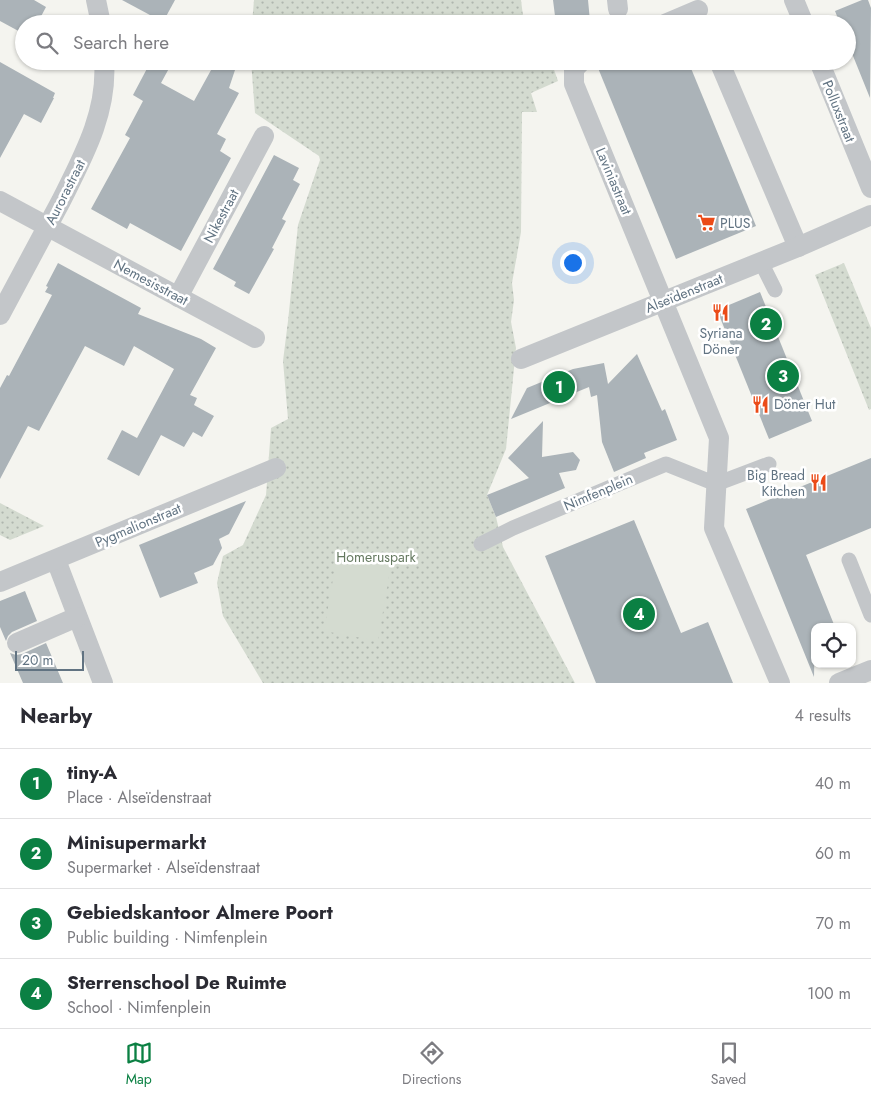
<!DOCTYPE html>
<html lang="en">
<head>
<meta charset="utf-8">
<style>
	:root { --surface:#fff; --page:#f2f2f3; --text:#2b2b33; --muted:#7c7c81; --line:#e1e1e2; --accent:#0b8043 }
	body { margin:0; font-family:Jost,sans-serif; background:var(--page); color:var(--text) }
	.controls { position:absolute; right:15px; bottom:15px; display:grid; overflow:hidden; border-radius:10px; box-shadow:0 1px 4px #0004 }
	.controls button { width:45px; height:45px; display:grid; place-items:center; padding:0; border:0; border-bottom:1px solid var(--line); background:var(--surface); color:var(--text); font:25px sans-serif }
	.scale { position:absolute; left:15px; bottom:12px; width:69px; box-sizing:border-box; padding-left:5px; border:2px solid #617382; border-top:0; font-size:14px; line-height:18px; white-space:nowrap; color:#617382; -webkit-text-stroke:4px #fff; paint-order:stroke }
	.you { position:absolute; left:572px; top:262px; width:18px; height:18px; margin:-12px; border:4px solid #fff; border-radius:50%; background:#1a73e8; box-shadow:0 0 0 8px #1a73e833 }
	.badge { display:grid; place-items:center; width:32px; height:32px; border-radius:50%; background:var(--accent); color:#fff; font-size:16px; font-weight:700 }
	.pin { position:absolute; translate:-50% -50%; border:2px solid #fff; box-shadow:0 1px 5px #0006 }
	.list { margin:0; padding:0; list-style:none }
	h2 { display:flex; justify-content:space-between; align-items:center; height:65px; margin:0; padding:0 20px; font-size:21px }
	h2 small { font-size:16px; font-weight:400; color:var(--muted) }
	.list li { display:grid; grid-template-columns:32px 1fr auto; gap:15px; align-items:center; box-sizing:border-box; height:70px; padding:0 20px; border-top:1px solid var(--line) }
	.list b { display:block; font-size:19px; white-space:nowrap }
	.list p { margin:0; font-size:16px; white-space:nowrap; color:var(--muted) }
	.list em { font-size:16px; font-style:normal; color:var(--muted) }
	.icon { flex:none; width:28px; height:28px; fill:none; stroke:currentColor; stroke-width:2; stroke-linecap:round; stroke-linejoin:round }
	.map { position:relative; flex:none; width:871px; height:683px; overflow:hidden }
	.search { position:absolute; background:var(--surface); box-shadow:0 1px 4px #0004; left:15px; right:15px; top:15px; height:55px; display:flex; align-items:center; gap:12px; box-sizing:border-box; padding:0 18px; border-radius:28px; color:var(--muted); font-size:19px }
	.sheet { height:345px; background:var(--surface) }
	nav { display:flex; justify-content:space-around; align-items:center; box-sizing:border-box; height:70px; border-top:1px solid var(--line); background:var(--surface); font-size:14px; color:var(--muted) }
	nav a { display:grid; justify-items:center; gap:2px }
	nav .on { color:var(--accent) }
	.map>svg:first-child { display:block }
</style>
</head>
<body>
<div class="map">
<svg width="871" height="683" viewBox="0 0 871 683">
	<defs>
		<pattern id="green-dots" width="8" height="8" patternUnits="userSpaceOnUse" patternTransform="scale(1.25)"><rect width="8" height="8" fill="#d4dbd0"/><path d="M2 2h.1M6 6h.1" fill="none" stroke="#afb6ae" stroke-width="1.8" stroke-linecap="round"/></pattern>
	</defs>
	<rect width="100%" height="100%" fill="#f4f4ef"/>
	<!-- green -->
	<g fill="url(#green-dots)">
		<path d="M254 0H521L524 24H252Z"/>
		<path d="M251 61H551L558 81 531 93 537 112H522L521 232 512 283 514 300 511 322 516 348 506 449 487 495 496 517 503 547 575 683H263L223 616 217 583 223 556 243 545 266 495 271 428 288 419 283 361 288 321 298 225 320 160 319 156 255 113Z"/>
		<path d="M844 263 871 328V409L869 410 815 275Z"/>
		<path d="M0 503 44 526 10 540 0 535Z"/>
	</g>
	<!-- pitch -->
	<path fill="#d4dbd0" d="M338 550 392 559 378 641 324 631Z"/>
	<!-- building -->
	<g fill="#abb3b8">
		<path d="M0 0H34L46 7 37 24H24V34L0 21Z"/>
		<path d="M122 0H175L163 22Z"/>
		<path d="M553 0H588L590 21 556 24Z"/>
		<path d="M862 0H868L871 8 870 98 847 41V24H840L835 11Z"/>
		<path d="M151 61H173L161 83 194 101 216 61H238L229 88 239 93 217 134 226 139 220 151 231 158 181 251 130 223 127 229 91 209 130 138 125 135 143 101 133 95Z"/>
		<path d="M615 61H688L756 226 676 259 598 68Z"/>
		<path d="M0 62 55 93 53 98H54L41 123 24 114 0 158Z"/>
		<path d="M274 155 299 168 293 180 300 184 282 219 286 221 272 248 274 249 249 294 234 286 236 282 213 269Z"/>
		<path d="M58 263 141 308 138 314 201 339 216 348 190 395 197 398 194 405 214 416 202 437 193 432 184 447 161 435 139 476 107 459 122 430 137 438 174 369 134 346 124 366 85 346 39 431 28 426 0 479V388L7 375 9 376 52 295 45 292 48 287 46 286Z"/>
		<path d="M760 292 812 421 769 439 717 310Z"/>
		<path d="M637 354 662 411 665 409 677 440 644 453 646 458 614 472 602 442 597 395 591 397 589 387 511 419 527 388 573 369 604 363 608 384Z"/>
		<path d="M543 421 542 457 573 452 580 460 576 470 559 473 565 488 496 517 487 495 529 478 508 458Z"/>
		<path d="M871 458V528L806 555 835 627H815L814 677 746 509Z"/>
		<path d="M246 501 229 534 219 539 222 548 213 565 194 573 198 583 160 598 139 545Z"/>
		<path d="M634 520 681 633 708 622 733 683H596L545 556Z"/>
		<path d="M25 591 37 621 12 632 8 636 6 641 0 627V601Z"/>
		<path d="M46 643 63 683H23L10 653 16 655 22 654Z"/>
	</g>
	<g fill="none" stroke-linecap="round" stroke-linejoin="round">
		<!-- pedestrian -->
		<g stroke="#c3c6c9" stroke-width="15">
			<path d="M761 262 775 290"/>
			<path d="M481 544 513 528 666 464 716 484 769 464"/>
			<path d="M849 560 871 615"/>
		</g>
		<!-- minor -->
		<g stroke="#c3c6c9" stroke-width="20">
			<path d="M96 0 101 24"/>
			<path d="M617 0 618 9"/>
			<path d="M794 0 804 24"/>
			<path d="M665 24 698 10"/>
			<path d="M582 61 574 69V84L719 438 714 528 780 683"/>
			<path d="M719 61 798 247"/>
			<path d="M819 61 871 188"/>
			<path d="M0 201 255 338"/>
			<path d="M178 297 264 136"/>
			<path d="M0 315C20 277 41 239 61 201 83 157 108 112 104 61"/>
			<path d="M521 359 798 247 871 215"/>
			<path d="M56 560 103 683"/>
			<path d="M0 582 276 468"/>
			<path d="M17 643 77 617"/>
			<path d="M839 683 871 670"/>
		</g>
	</g>
	<!-- icons -->
	<defs>
		<symbol id="supermarket-bare" viewBox="-9 -9 18 18"><path d="M-6-5.5h2.5l.6 2H6L4.5 2H-2.5L-4.4-4H-6ZM-1.5 3.2a1.3 1.3 0 1 0 .1 0ZM3 3.2a1.3 1.3 0 1 0 .1 0Z" fill="#eb4b18" stroke="#fff" stroke-width="2.5" paint-order="stroke"/></symbol>
		<symbol id="restaurant-bare" viewBox="-9 -9 18 18"><path d="M-5-6h1v4h1v-4h1v4h1v-4h1v5L-1.5 .5V6h-2V.5L-5-1ZM5-6V6H3V1.5H1.5Q1.5-4 5-6Z" fill="#eb4b18" stroke="#fff" stroke-width="2.5" paint-order="stroke"/></symbol>
	</defs>
	<g fill-rule="evenodd">
		<use href="#supermarket-bare" x="694" y="210" width="25" height="25"/>
		<use href="#restaurant-bare" x="708" y="300" width="25" height="25"/>
		<use href="#restaurant-bare" x="748" y="392" width="25" height="25"/>
		<use href="#restaurant-bare" x="806" y="470" width="25" height="25"/>
	</g>
	<g text-anchor="middle" stroke-width="5" stroke-linejoin="round" paint-order="stroke">
		<!-- street labels -->
		<g font-size="14" fill="#617382" stroke="#fff">
			<text transform="translate(839 111) rotate(68)" y="5">Polluxstraat</text>
			<text transform="translate(614 181) rotate(67)" y="5">Laviniastraat</text>
			<text transform="translate(65 192) rotate(-63)" y="5">Aurorastraat</text>
			<text transform="translate(221 216) rotate(-62)" y="5">Nikestraat</text>
			<text transform="translate(151 282) rotate(28)" y="5">Nemesisstraat</text>
			<text transform="translate(684 293) rotate(-22)" y="5">Alseïdenstraat</text>
			<text transform="translate(598 492) rotate(-23)" y="5">Nimfenplein</text>
			<text transform="translate(138 525) rotate(-23)" y="5">Pygmalionstraat</text>
		</g>
		<!-- poi labels -->
		<g font-size="14" fill="#617382" stroke="#fff" text-anchor="start">
			<text x="720" y="228">PLUS</text>
			<text x="721" y="338" text-anchor="middle">Syriana<tspan x="721" dy="16">Döner</tspan></text>
			<text x="774" y="409">Döner Hut</text>
			<text x="805" y="480" text-anchor="end">Big Bread<tspan x="805" dy="16">Kitchen</tspan></text>
		</g>
		<!-- park labels -->
		<g font-size="14" fill="#657960" stroke="#fff">
			<text x="376" y="562">Homeruspark</text>
		</g>
	</g>
</svg>
<div class="controls">
<button><svg class="icon" aria-label="locate" viewBox="0 0 24 24"><circle cx="12" cy="12" r="6"/><path d="M12 2v4M12 18v4M2 12h4M18 12h4"/></svg></button>
</div>
<div class="scale">20 m</div>
<div class="you"></div>
<div class="pin badge" style="left:559px;top:387px">1</div>
<div class="pin badge" style="left:766px;top:324px">2</div>
<div class="pin badge" style="left:783px;top:376px">3</div>
<div class="pin badge" style="left:639px;top:614px">4</div>
<div class="search"><svg class="icon" aria-label="search" viewBox="0 0 24 24"><circle cx="10" cy="10" r="6"/><path d="M15 15l6 6"/></svg>Search here</div>
</div>
<section class="sheet">
<h2>Nearby<small>4 results</small></h2>
<ul class="list">
<li><span class="badge">1</span><div><b>tiny-A</b><p>Place · Alseïdenstraat</p></div><em>40 m</em></li>
<li><span class="badge">2</span><div><b>Minisupermarkt</b><p>Supermarket · Alseïdenstraat</p></div><em>60 m</em></li>
<li><span class="badge">3</span><div><b>Gebiedskantoor Almere Poort</b><p>Public building · Nimfenplein</p></div><em>70 m</em></li>
<li><span class="badge">4</span><div><b>Sterrenschool De Ruimte</b><p>School · Nimfenplein</p></div><em>100 m</em></li>
</ul>
</section>
<nav>
<a class="on"><svg class="icon" aria-label="map" viewBox="0 0 24 24"><path d="M3 6l6-2 6 2 6-2v14l-6 2-6-2-6 2zM9 4v14M15 6v14"/></svg>Map</a>
<a><svg class="icon" aria-label="directions" viewBox="0 0 24 24"><path d="M12 3l9 9-9 9-9-9zM9 14v-3h6M13 9l2 2-2 2"/></svg>Directions</a>
<a><svg class="icon" aria-label="saved" viewBox="0 0 24 24"><path d="M7 4h10v16l-5-4-5 4z"/></svg>Saved</a>
</nav>
</body>
</html>
